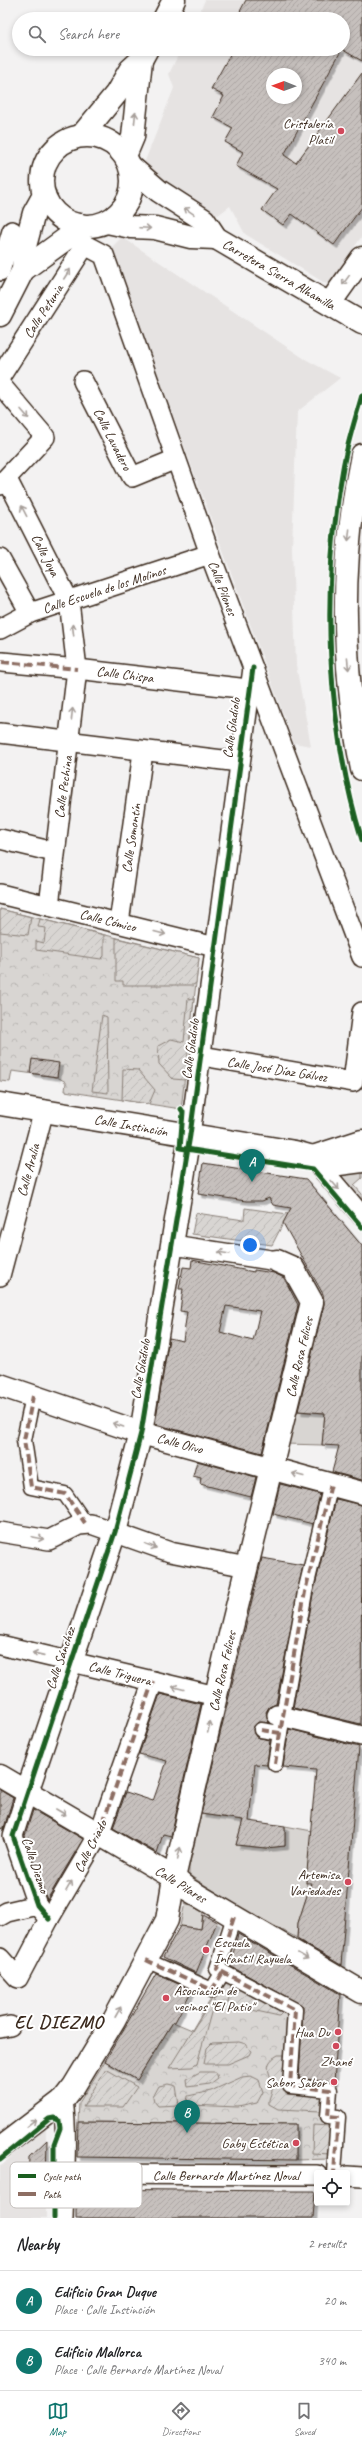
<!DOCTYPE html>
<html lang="en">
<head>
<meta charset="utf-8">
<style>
	:root { --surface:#fff; --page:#f6f6f6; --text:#202124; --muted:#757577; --line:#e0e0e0; --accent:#0f766e }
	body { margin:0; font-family:Caveat,sans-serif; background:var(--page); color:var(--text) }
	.controls { position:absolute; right:12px; bottom:12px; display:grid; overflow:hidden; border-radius:4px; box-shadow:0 2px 6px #0003 }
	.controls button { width:36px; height:36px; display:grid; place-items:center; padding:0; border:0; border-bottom:1px solid var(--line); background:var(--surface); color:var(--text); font:20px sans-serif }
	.compass { position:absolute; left:266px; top:68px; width:36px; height:36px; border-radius:50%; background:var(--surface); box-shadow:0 2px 6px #0003; rotate:271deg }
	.you { position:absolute; left:250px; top:1245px; width:14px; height:14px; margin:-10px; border:3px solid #fff; border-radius:50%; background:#1a73e8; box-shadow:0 0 0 6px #1a73e833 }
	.badge { display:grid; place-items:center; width:26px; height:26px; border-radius:50%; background:var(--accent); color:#fff; font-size:13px; font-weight:700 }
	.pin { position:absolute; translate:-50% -33px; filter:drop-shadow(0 1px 2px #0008) }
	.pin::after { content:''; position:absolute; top:21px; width:14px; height:12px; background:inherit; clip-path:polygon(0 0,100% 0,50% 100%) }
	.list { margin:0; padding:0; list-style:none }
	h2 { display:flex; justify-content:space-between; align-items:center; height:52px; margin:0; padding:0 16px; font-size:17px }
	h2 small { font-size:13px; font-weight:400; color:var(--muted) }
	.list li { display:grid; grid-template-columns:26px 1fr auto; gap:12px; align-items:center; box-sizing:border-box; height:60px; padding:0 16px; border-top:1px solid var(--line) }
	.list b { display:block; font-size:15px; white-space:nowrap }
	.list p { margin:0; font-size:13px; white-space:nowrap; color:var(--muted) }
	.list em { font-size:13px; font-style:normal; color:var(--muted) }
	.icon { flex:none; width:22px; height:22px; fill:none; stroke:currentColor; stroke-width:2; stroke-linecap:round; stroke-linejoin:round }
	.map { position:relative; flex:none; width:362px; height:2218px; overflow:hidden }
	.search { position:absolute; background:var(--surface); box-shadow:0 2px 6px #0003; left:12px; right:12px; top:12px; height:44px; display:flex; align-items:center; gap:10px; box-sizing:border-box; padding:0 14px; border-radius:22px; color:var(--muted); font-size:15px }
	.sheet { height:172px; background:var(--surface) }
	nav { display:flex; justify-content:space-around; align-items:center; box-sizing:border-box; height:56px; border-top:1px solid var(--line); background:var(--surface); font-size:11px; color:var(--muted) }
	nav a { display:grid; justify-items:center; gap:2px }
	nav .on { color:var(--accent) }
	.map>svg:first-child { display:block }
</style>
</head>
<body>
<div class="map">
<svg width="362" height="2218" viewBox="0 0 362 2218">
	<defs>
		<pattern id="forest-crowns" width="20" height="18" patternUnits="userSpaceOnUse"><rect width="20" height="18" fill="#d8d5d2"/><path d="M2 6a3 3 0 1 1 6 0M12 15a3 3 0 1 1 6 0" fill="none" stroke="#bab7b4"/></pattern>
		<pattern id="garden-furrows" width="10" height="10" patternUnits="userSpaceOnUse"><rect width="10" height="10" fill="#d8d5d2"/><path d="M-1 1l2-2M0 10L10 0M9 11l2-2" fill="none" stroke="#bab7b4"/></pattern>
		<pattern id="building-hatch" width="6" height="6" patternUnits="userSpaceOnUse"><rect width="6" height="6" fill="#c6c0bd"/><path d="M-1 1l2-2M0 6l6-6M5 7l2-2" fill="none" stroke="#aba5a2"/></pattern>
		<filter id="shadow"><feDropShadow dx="3.5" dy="3.5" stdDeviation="0" flood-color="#0004"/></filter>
	</defs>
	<rect width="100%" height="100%" fill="#f3f2f2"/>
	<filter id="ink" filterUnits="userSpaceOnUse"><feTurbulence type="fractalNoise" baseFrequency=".025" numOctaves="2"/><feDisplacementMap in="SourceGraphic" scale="8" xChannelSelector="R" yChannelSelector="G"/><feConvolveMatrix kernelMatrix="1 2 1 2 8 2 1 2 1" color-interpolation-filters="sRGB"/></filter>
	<g filter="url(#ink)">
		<!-- built -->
		<g fill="#e6e3e2" fill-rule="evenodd">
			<path d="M205 0H362V236L328 285 245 234 230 206 218 215 141 171 174 88 169 74 181 49H343V19H196ZM272 74H296V98H272Z"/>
			<path d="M122 237 305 359 340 378 297 412 292 548 296 665 311 746 294 743 111 248Z"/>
			<path d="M46 2128V2218H0V2166Z"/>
		</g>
		<!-- grass -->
		<g fill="#d8d5d2" stroke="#8a8078">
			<path d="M362 1171V1178L354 1185 362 1194V1205L337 1175Z"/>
			<path d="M294 1411 325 1413 322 1445 286 1444Z"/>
			<path d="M201 1814 243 1820 236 1845 266 1848 285 1846V1826L312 1831 306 1883 309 1890 298 1923 297 1938 243 1909 189 1875V1867Z"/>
			<path d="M185 1903 203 1912 201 1929 180 1926Z"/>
		</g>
		<!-- forest -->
		<g fill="url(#forest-crowns)" stroke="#8a8078">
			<path d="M0 909 199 958 181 1109 65 1091 66 1082 57 1077 12 1071 10 1082 0 1081Z"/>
			<path d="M230 1969 299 2008 294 2081 333 2084 329 2159 296 2160V2124L78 2122 79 2103 105 2061 137 2080 173 2022 192 2030 221 1981 226 1984Z"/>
		</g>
		<!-- garden -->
		<g fill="url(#garden-furrows)" stroke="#8a8078">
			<path d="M0 909 31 917 28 935 0 932Z"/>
			<path d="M40 919 104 935V956L101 959 36 950V941L44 943 46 928 38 927Z"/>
			<path d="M116 938 199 958 196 983 193 985H123V981H116Z"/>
			<path d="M188 998 194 999 185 1080 173 1079 159 1064 158 1046 171 1039 184 1042Z"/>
			<path d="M102 1015 107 1017 108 1093 92 1091Z"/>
			<path d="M123 1069 138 1070 155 1090 149 1104 122 1100Z"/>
			<path d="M245 1208 288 1214 272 1245 192 1234 196 1213 244 1220Z"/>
			<path d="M231 1984 283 2012 279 2016 234 2006 228 2003Z"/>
			<path d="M217 1991 197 2064 192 2067 169 2068Z"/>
			<path d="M239 2042 246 2044 251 2051 249 2055 228 2064H204L207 2048 212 2043Z"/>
			<path d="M278 2055H288L286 2094 323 2096 321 2111 278 2109 269 2104C268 2098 272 2094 272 2089 274 2075 259 2066 278 2055Z"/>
			<path d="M106 2069 137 2087 123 2107H83Z"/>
			<path d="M200 2072H216L218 2078 210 2084 187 2087 186 2079Z"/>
			<path d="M251 2076 259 2080 263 2092 257 2103 238 2107 189 2105 187 2103 188 2096 211 2091 242 2077Z"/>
			<path d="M168 2084 176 2086 179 2105 158 2106 154 2101 153 2097 159 2086Z"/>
			<path d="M313 2125 331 2126 330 2154 312 2153Z"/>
		</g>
		<!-- building -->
		<g fill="url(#building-hatch)" stroke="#3b2a1e" fill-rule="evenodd" filter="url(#shadow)">
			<path d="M246 0H362V61L343 50V19H236Z"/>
			<path d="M233 49H342L284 155 296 163 362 73V207L334 245 292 214 283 225 262 210 277 189 236 166 243 152 225 142 233 128 213 117 224 96 211 89ZM272 74H296V98H272Z"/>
			<path d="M32 1059 59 1063 57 1077 30 1073Z"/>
			<path d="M203 1163 306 1179 362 1246V1480L332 1472 339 1446 322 1445 325 1413 298 1411 324 1304 323 1294 283 1223 291 1208 273 1205 269 1198 262 1201H246L198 1194Z"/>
			<path d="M192 1260 254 1272V1270L274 1273 284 1278 298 1305 262 1453 155 1424 169 1338 183 1341 187 1312 180 1311 183 1289H179L183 1267 191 1268ZM226 1306 260 1311 253 1341 220 1332Z"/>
			<path d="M197 1461 256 1477 251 1497 200 1484 201 1478 193 1476Z"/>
			<path d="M280 1484 320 1494 313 1524 273 1514Z"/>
			<path d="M336 1499 362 1505 361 1724 293 1708 313 1594Z"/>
			<path d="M262 1558 303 1565 276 1704 269 1707 266 1712 269 1723 258 1722 253 1729 256 1737 270 1740 267 1765 255 1764 249 1821 285 1826V1846L266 1848 236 1845 243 1820 201 1814Z"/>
			<path d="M160 1694 201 1704 171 1836 163 1834 157 1853 113 1828 126 1792 153 1801 159 1784 167 1761 139 1754Z"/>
			<path d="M289 1729 359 1747 341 1965 297 1939 298 1923 311 1883H306L316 1770 283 1767Z"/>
			<path d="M0 1790 13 1798 4 1828 0 1829Z"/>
			<path d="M33 1810 83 1839 47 1900 25 1836Z"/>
			<path d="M203 1915 217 1922 196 1973 163 1957 180 1926 201 1929Z"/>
			<path d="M238 1934 340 1994 334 2083 299 2078 303 2006 230 1966Z"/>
			<path d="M156 1974 192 1990 175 2022H173L137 2080 105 2061Z"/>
			<path d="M78 2122 296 2124V2160L77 2157Z"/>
			<path d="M47 2140 46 2181H28L29 2157Z"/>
			<path d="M76 2189 289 2191H315L313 2218H76Z"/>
		</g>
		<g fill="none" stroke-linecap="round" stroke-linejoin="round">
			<defs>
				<g id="pedestrian">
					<path d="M33 1396 24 1440 31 1487 65 1494 85 1523"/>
					<path d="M261 1730 280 1733 305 1592 331 1484"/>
					<path d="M275 1764 280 1733"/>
					<path d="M234 1917 217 1969 295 2010 290 2086 330 2090 328 2116 338 2117 334 2173"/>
					<path d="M146 1960 212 1990 223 1972"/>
				</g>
				<g id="minor">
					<path d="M85 245 104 255 210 554 362 957"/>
					<path d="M0 271 12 231"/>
					<path d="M0 377 85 245"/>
					<path d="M83 381 132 477 176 459"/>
					<path d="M0 384 45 437 0 485"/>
					<path d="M7 479 69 601 77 669 49 906"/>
					<path d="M0 559 30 613"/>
					<path d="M0 629 30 613 210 554"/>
					<path d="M2 662 77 669 248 689"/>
					<path d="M0 733 239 762"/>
					<path d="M0 839 54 852"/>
					<path d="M0 894 215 947"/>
					<path d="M119 923 143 752"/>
					<path d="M202 1056 353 1082 362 1012"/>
					<path d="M190 1135 253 668"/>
					<path d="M310 1155 362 1216"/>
					<path d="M173 1245 277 1261"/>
					<path d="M0 1276 44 1110"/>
					<path d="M0 1532 49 1540 79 1525 91 1524 170 1552 247 1567"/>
					<path d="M0 1645 216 1696"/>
					<path d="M277 1715 362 1736"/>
					<path d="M27 1792 13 1836 37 1905 49 1919"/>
					<path d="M0 1916 7 1912 37 1905"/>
					<path d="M0 1958 18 1978 49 1919 99 1834 153 1681"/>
					<path d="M0 2028 10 2026"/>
					<path d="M64 2174 317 2175"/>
					<path d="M347 2176 362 2177"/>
					<path d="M63 2218C64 2179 68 2138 63 2100"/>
				</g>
				<g id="tertiary">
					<path d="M0 1104 295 1152 339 1164 362 1161"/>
					<path d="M316 1156 362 1141"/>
					<path d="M0 1385 141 1433 362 1493"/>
					<path d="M0 1776 174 1878 187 1889 362 1992"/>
					<path d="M27 1792 115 1532 141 1433 190 1135"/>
					<path d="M0 2148 63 2100 74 2086 114 2020 167 1920 174 1878 229 1639 312 1302 293 1268 277 1261"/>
				</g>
				<g id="secondary">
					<path d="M130 166 159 191 204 220 216 238 362 323"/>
					<path d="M107 222 131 227 155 228 191 237 216 238"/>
				</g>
				<g id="primary">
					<path d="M164 19 174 0"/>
					<path d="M82 135 116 94 130 70 141 60 147 49"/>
					<circle cx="87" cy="181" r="45"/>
					<path d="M125 156 133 137 141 60"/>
					<path d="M23 270 67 238 80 225"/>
					<path d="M0 315 23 270 24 250 34 213 44 195"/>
				</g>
				<g id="trunk">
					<path d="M330 303 362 258"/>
					<path d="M362 455C340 559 341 664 362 769"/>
				</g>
			</defs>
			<!-- pedestrian casing -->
			<use href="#pedestrian" stroke="#3b2a1e" stroke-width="17"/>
			<!-- minor casing -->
			<use href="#minor" stroke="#3b2a1e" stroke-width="22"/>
			<!-- tertiary casing -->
			<use href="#tertiary" stroke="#3b2a1e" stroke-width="25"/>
			<!-- secondary casing -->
			<use href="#secondary" stroke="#3b2a1e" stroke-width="25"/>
			<!-- primary casing -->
			<use href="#primary" stroke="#3b2a1e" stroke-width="25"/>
			<!-- trunk casing -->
			<use href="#trunk" stroke="#3b2a1e" stroke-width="25"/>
			<!-- pedestrian -->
			<use href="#pedestrian" stroke="#fff" stroke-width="14"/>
			<!-- minor -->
			<use href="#minor" stroke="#fff" stroke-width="19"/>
			<!-- tertiary -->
			<use href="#tertiary" stroke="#fff" stroke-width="22"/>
			<!-- secondary -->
			<use href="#secondary" stroke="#fff" stroke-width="22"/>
			<!-- primary -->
			<use href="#primary" stroke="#fff" stroke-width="22"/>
			<!-- trunk -->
			<use href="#trunk" stroke="#fff" stroke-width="22"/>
			<!-- quiet -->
			<g stroke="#8d6e63" stroke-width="4" stroke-dasharray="8 4" stroke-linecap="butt">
				<path d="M2 662 77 669"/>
				<path d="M33 1396 24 1440 31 1487 65 1494 85 1523"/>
				<path d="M261 1730 280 1733 305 1592 331 1484"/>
				<path d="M275 1764 280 1733"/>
				<path d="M99 1834 153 1681"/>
				<path d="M234 1917 217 1969 295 2010 290 2086 330 2090 328 2116 338 2117 334 2173"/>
				<path d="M146 1960 212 1990 223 1972"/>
			</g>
			<defs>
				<g id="cycleway">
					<path d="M362 395C355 420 347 444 343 468 321 590 326 722 362 840"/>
					<path d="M181 1109 183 1112 180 1148 313 1169 362 1227"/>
					<path d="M49 1919 37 1905 13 1836 115 1532 141 1433 190 1135 253 668"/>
					<path d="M0 2159 49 2119 54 2118 59 2121 60 2128 54 2144V2218"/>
				</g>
			</defs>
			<!-- cycleway casing -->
			<use href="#cycleway" stroke="#fff" stroke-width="8"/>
			<!-- cycleway -->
			<use href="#cycleway" stroke="#1b5e20" stroke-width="5"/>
		</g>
		<!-- one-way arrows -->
		<defs><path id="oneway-shaft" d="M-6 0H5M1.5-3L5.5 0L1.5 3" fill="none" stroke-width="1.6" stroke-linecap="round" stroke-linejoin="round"/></defs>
		<g stroke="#a79f9a">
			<use href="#oneway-shaft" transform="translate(135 118) rotate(-84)"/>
			<use href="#oneway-shaft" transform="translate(189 211) rotate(-146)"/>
			<use href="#oneway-shaft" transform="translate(145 228) rotate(3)"/>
			<use href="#oneway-shaft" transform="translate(67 274) rotate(-57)"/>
			<use href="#oneway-shaft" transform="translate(346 280) rotate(126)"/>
			<use href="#oneway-shaft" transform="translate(25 414) rotate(49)"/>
			<use href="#oneway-shaft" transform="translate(24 511) rotate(-117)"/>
			<use href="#oneway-shaft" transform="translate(349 535) rotate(96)"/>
			<use href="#oneway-shaft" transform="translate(73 630) rotate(-97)"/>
			<use href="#oneway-shaft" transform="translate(348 664) rotate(84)"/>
			<use href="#oneway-shaft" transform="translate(72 714) rotate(-84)"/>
			<use href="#oneway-shaft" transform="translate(160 933) rotate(14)"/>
			<use href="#oneway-shaft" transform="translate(335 1185) rotate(49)"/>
			<use href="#oneway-shaft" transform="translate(224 1253) rotate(-171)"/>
			<use href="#oneway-shaft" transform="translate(118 1425) rotate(-161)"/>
			<use href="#oneway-shaft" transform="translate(298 1475) rotate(-165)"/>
			<use href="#oneway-shaft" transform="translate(38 1538) rotate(11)"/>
			<use href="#oneway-shaft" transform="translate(151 1546) rotate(21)"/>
			<use href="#oneway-shaft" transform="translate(38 1654) rotate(-167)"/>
			<use href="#oneway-shaft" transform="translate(178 1688) rotate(-166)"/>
			<use href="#oneway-shaft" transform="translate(209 1727) rotate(-77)"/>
			<use href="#oneway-shaft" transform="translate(61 1812) rotate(30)"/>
			<use href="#oneway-shaft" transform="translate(179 1853) rotate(-77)"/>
			<use href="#oneway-shaft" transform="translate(69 1886) rotate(-60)"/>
			<use href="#oneway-shaft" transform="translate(303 1956) rotate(30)"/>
			<use href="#oneway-shaft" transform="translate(118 2012) rotate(-61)"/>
			<use href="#oneway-shaft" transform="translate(31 2123) rotate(-38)"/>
		</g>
	</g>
	<!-- markers -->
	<g fill="#d1495b" stroke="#fff" stroke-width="1.5">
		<circle cx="341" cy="131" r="4"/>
		<circle cx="348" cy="1882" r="4"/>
		<circle cx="206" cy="1950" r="4"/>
		<circle cx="166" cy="1998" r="4"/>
		<circle cx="338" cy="2032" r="4"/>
		<circle cx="336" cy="2046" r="4"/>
		<circle cx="334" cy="2082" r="4"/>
		<circle cx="296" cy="2143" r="4"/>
	</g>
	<g text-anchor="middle" stroke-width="4" stroke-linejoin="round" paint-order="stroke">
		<!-- poi labels -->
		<g font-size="14" fill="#3b2a1e" stroke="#fff" text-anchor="end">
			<text x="333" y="128">Cristalería<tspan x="333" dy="16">Platil</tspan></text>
			<text x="340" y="1879">Artemisa<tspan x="340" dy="16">Variedades</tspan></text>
			<text x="214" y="1947" text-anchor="start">Escuela<tspan x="214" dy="16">Infantil Rayuela</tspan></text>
			<text x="174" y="1995" text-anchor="start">Asociación de<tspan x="174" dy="16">vecinos "El Patio"</tspan></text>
			<text x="330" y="2037">Hua Du</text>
			<text x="336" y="2066" text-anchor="middle">Zhané</text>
			<text x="326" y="2087">Sabor Sabor</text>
			<text x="288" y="2148">Gaby Estética</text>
		</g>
		<!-- street labels -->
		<g font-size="14" fill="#3b2a1e" stroke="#fff">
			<text transform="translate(279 274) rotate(30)" y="5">Carretera Sierra Alhamilla</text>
			<text transform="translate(43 311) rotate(-57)" y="5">Calle Petunia</text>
			<text transform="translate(113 439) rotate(63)" y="5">Calle Lavadero</text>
			<text transform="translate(46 555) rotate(63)" y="5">Calle Joya</text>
			<text transform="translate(223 588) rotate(69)" y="5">Calle Pilones</text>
			<text transform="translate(104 589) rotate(-18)" y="5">Calle Escuela de los Molinos</text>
			<text transform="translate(125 674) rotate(7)" y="5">Calle Chispa</text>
			<text transform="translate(231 728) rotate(-82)" y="5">Calle Gladiolo</text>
			<text transform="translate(63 787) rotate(-82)" y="5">Calle Pechina</text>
			<text transform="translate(131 838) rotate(-82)" y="5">Calle Somontín</text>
			<text transform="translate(108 920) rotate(14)" y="5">Calle Cómico</text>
			<text transform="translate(190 1049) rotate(-82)" y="5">Calle Gladiolo</text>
			<text transform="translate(277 1069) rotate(9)" y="5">Calle José Díaz Gálvez</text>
			<text transform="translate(131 1125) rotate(10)" y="5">Calle Instinción</text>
			<text transform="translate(28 1170) rotate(-75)" y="5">Calle Aralia</text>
			<text transform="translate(299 1357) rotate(-77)" y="5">Calle Rosa Felices</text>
			<text transform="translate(140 1369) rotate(-80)" y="5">Calle Gladiolo</text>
			<text transform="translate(180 1443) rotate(15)" y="5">Calle Olivo</text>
			<text transform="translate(60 1658) rotate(-71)" y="5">Calle Sánchez</text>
			<text transform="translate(222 1671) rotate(-77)" y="5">Calle Rosa Felices</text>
			<text transform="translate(120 1673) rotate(14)" y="5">Calle Triguera</text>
			<text transform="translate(90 1846) rotate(-63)" y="5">Calle Criado</text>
			<text transform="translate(36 1865) rotate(71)" y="5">Calle Diezmo</text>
			<text transform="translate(181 1884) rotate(32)" y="5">Calle Pilares</text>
			<text x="226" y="2180">Calle Bernardo Martínez Noval</text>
		</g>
		<!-- district labels -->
		<g font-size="18" font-weight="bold" letter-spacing="1" fill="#3b2a1e" stroke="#fff">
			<text x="59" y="2028">EL DIEZMO</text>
		</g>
	</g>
	<!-- legend -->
	<rect x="10" y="2162" width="132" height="46" rx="6" fill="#fff" stroke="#c4bfbc" stroke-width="1"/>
	<rect x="18" y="2174" width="18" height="4" fill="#1b5e20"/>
	<rect x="18" y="2192" width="18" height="4" fill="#8d6e63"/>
	<g font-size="11" fill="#3b2a1e">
		<text x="43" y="2180">Cycle path</text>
		<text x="43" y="2198">Path</text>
	</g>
</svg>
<div class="controls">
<button><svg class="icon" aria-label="locate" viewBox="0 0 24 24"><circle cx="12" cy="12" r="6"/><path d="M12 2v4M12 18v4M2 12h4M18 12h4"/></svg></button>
</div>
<svg class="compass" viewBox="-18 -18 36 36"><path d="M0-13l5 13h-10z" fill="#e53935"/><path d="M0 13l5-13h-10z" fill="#757577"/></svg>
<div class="you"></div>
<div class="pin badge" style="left:252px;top:1182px">A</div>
<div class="pin badge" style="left:187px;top:2133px">B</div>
<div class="search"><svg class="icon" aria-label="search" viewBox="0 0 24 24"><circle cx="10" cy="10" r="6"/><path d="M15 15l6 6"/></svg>Search here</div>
</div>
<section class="sheet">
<h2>Nearby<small>2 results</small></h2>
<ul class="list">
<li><span class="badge">A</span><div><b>Edificio Gran Duque</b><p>Place · Calle Instinción</p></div><em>20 m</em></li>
<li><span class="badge">B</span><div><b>Edificio Mallorca</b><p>Place · Calle Bernardo Martínez Noval</p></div><em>340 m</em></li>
</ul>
</section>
<nav>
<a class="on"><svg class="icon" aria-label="map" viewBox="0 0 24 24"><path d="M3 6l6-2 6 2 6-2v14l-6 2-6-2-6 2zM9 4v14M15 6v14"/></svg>Map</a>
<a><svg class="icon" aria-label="directions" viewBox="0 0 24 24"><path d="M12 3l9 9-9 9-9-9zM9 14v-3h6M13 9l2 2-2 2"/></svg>Directions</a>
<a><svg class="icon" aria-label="saved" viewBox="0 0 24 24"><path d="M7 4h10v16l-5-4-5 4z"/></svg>Saved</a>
</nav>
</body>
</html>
